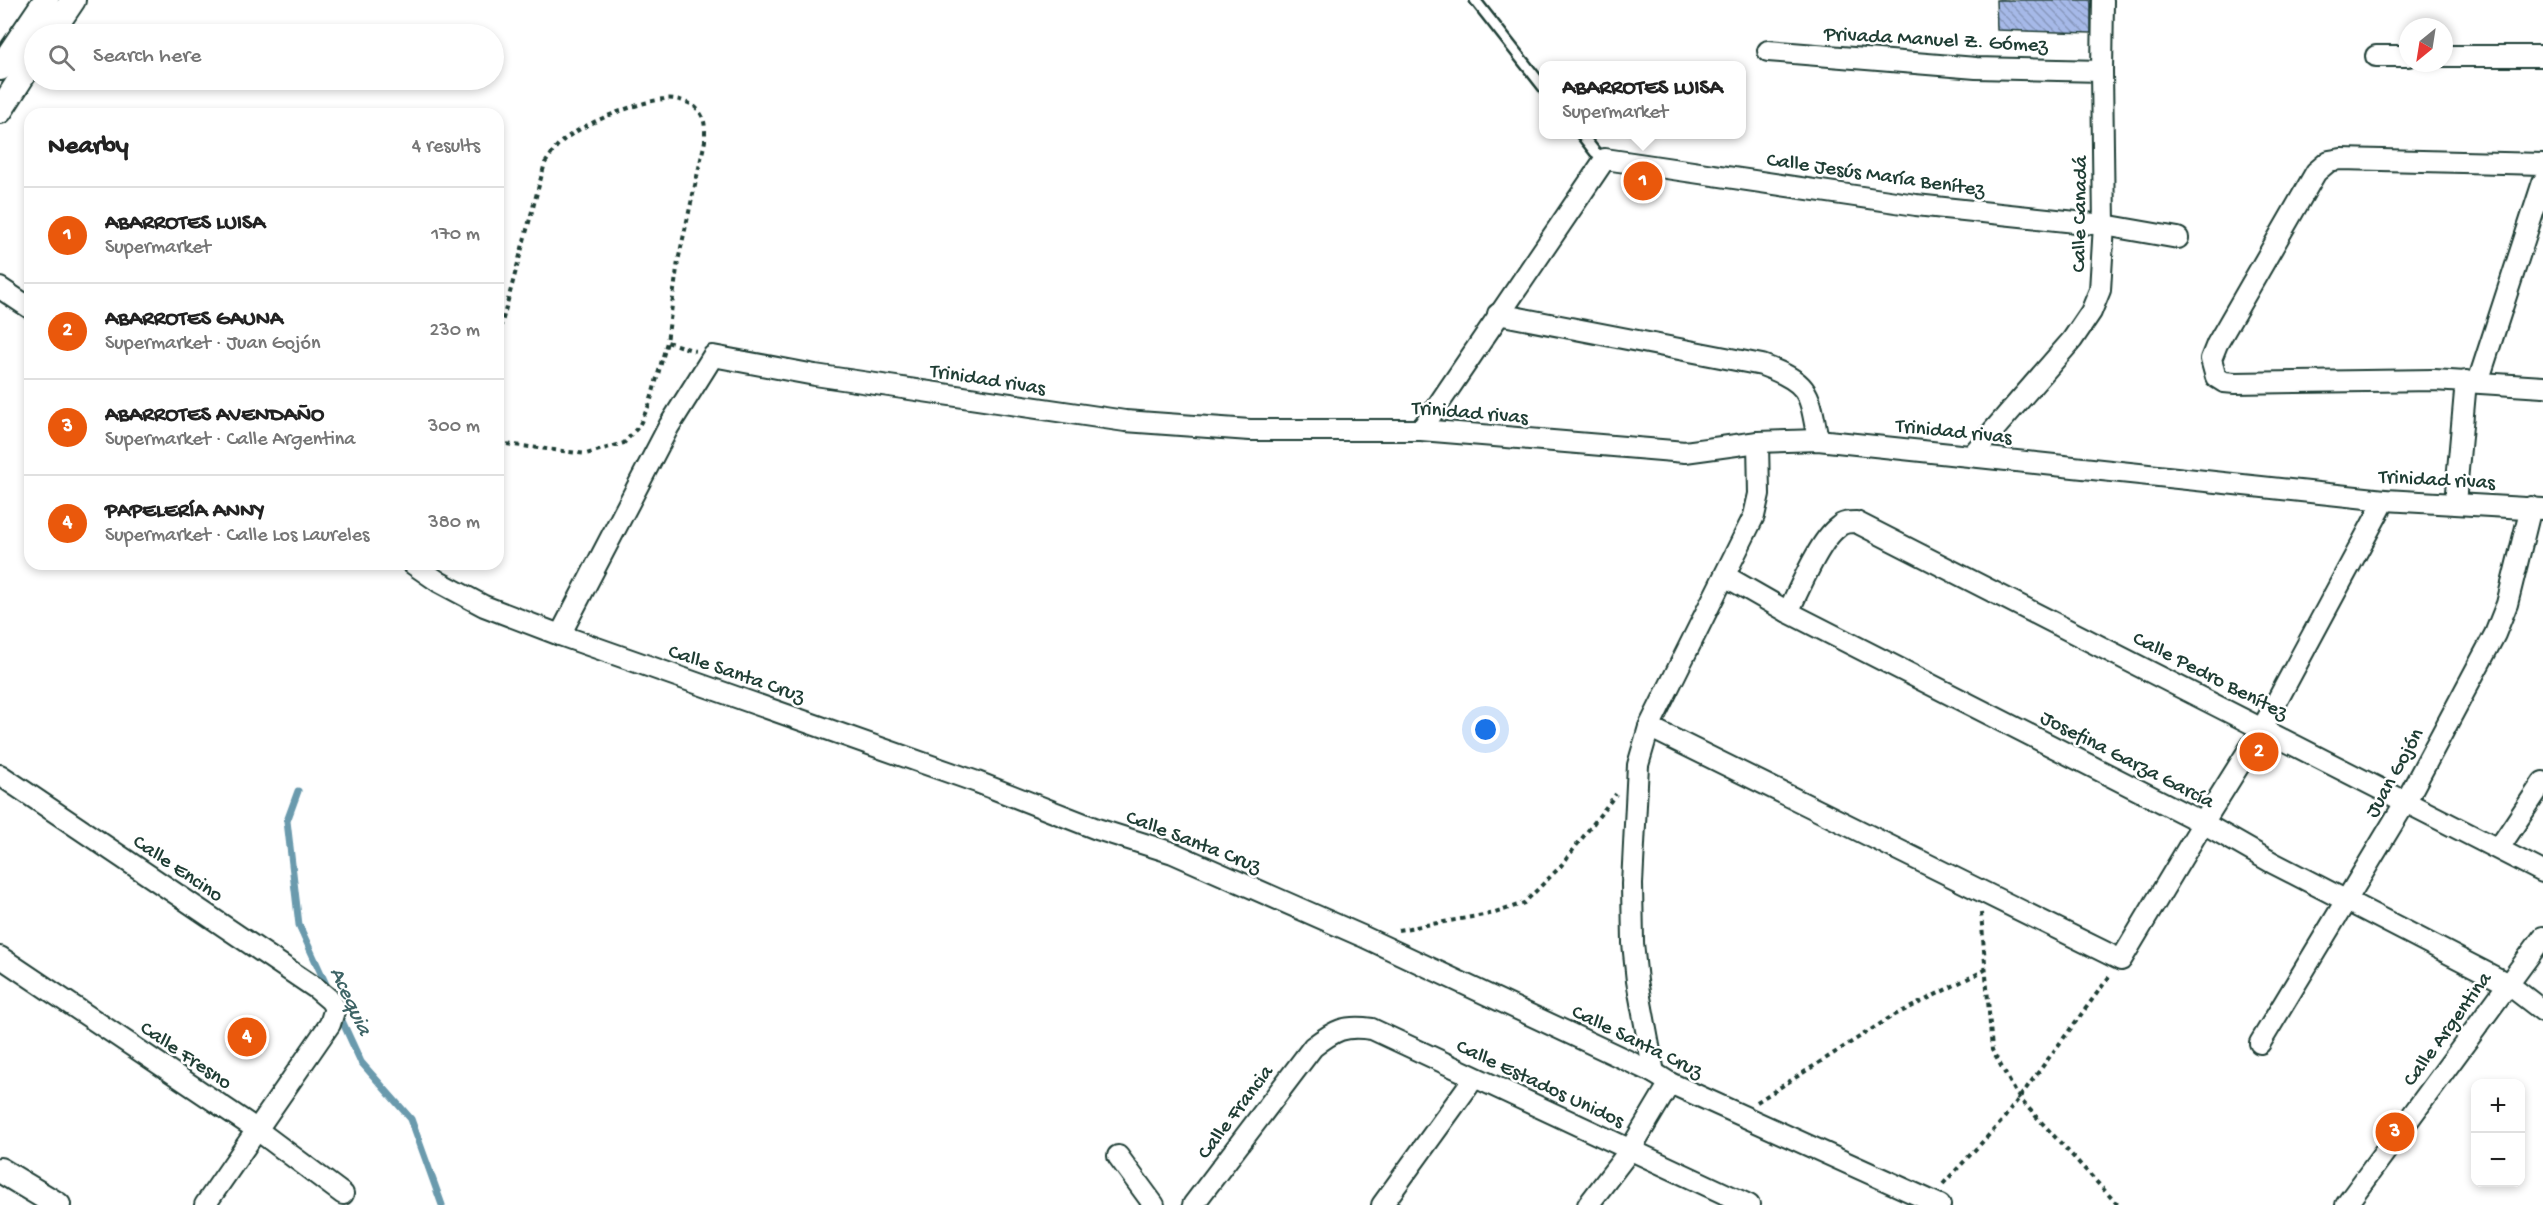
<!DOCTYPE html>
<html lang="en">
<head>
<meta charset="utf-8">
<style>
	:root { --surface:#fff; --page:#f6f6f6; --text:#222; --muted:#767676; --line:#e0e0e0; --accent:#ea580c }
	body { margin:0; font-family:"Gochi Hand",sans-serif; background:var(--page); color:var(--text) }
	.controls { position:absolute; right:18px; bottom:18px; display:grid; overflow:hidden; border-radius:12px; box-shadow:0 3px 9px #0003 }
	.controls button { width:54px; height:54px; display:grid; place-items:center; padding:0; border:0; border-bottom:2px solid var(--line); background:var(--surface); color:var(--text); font:30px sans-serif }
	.compass { position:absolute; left:2399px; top:18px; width:54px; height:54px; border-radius:50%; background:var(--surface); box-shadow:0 3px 9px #0003; rotate:210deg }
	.you { position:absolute; left:1486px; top:730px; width:21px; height:21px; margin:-15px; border:4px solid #fff; border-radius:50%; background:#1a73e8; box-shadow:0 0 0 9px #1a73e833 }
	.badge { display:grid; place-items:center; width:39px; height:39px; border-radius:50%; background:var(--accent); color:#fff; font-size:20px; font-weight:700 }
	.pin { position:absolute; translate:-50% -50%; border:3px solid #fff; box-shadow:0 2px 6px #0006 }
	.popup { position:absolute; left:1539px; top:61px; width:207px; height:78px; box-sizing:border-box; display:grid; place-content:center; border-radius:12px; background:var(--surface); filter:drop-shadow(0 2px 4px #0005); font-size:20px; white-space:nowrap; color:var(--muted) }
	.popup b { font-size:22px; color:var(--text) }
	.popup::after { content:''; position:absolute; left:50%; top:100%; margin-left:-12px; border:12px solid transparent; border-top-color:var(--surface) }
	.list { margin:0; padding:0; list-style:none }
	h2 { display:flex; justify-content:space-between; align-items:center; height:78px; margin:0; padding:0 24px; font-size:26px }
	h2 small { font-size:20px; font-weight:400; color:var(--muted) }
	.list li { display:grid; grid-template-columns:39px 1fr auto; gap:18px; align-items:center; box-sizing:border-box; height:96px; padding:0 24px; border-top:2px solid var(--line) }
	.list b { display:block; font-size:22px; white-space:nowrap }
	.list p { margin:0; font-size:20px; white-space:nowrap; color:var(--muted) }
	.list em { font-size:20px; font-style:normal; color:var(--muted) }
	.icon { flex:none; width:33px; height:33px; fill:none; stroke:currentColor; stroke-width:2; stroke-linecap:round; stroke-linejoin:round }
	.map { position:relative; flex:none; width:2543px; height:1205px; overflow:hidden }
	.search { position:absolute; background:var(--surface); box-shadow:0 3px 9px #0003; left:24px; top:24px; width:480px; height:66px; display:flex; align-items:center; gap:15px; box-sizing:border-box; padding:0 21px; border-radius:33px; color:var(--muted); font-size:22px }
	.panel { position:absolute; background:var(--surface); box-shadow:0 3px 9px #0003; left:24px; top:108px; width:480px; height:462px; border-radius:18px }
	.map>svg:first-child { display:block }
</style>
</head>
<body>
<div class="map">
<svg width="2543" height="1205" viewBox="0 0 2543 1205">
	<defs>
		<pattern id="building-back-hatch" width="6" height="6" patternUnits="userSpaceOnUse" patternTransform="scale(1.5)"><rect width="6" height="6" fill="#a6b9e8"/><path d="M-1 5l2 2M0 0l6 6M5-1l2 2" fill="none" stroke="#8798bd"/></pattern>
	</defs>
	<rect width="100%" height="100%" fill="#fff"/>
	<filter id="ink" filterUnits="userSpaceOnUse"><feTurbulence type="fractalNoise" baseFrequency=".0167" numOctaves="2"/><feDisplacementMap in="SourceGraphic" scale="12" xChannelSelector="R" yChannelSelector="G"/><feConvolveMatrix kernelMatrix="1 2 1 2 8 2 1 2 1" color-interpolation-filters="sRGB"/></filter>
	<g filter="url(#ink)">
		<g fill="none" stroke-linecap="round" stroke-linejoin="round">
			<!-- stream -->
			<g stroke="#6b9aad" stroke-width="7">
				<path d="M298 791 287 821 299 925 329 991"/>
				<path d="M338 1012 361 1062 411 1119 442 1205"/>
			</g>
		</g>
		<!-- building -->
		<path fill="url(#building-back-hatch)" stroke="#1f3d34" stroke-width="1.5" d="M1996 0H2091V33L1997 30Z"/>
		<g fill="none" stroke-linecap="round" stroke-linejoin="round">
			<defs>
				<g id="service">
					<path d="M1475 0 1544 88"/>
					<path d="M1581 134 1595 152 1605 159"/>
				</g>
				<g id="minor">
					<path d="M1768 51 1976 68 2102 71"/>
					<path d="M2376 56H2408"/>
					<path d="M2444 56H2543"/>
					<path d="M2543 164 2341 159 2329 161 2316 172 2217 344 2211 359 2216 377 2224 382 2235 383 2434 380 2543 387"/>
					<path d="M0 288 30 308"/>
					<path d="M1498 314 1762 365C1811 383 1809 392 1818 440"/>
					<path d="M2478 382 2543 182"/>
					<path d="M1421 430 1605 159 1916 205 2104 225 2178 238"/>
					<path d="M1972 455 2072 340 2091 312 2100 290 2104 225 2102 71 2103 0"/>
					<path d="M2455 503 2466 381"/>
					<path d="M413 564 439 582 484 606 560 635 977 782 1097 829 1173 853 1362 936 1654 1073 1670 1083 1940 1205"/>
					<path d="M1725 576 1788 612 2203 823 2273 863 2508 984 2543 1011"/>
					<path d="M1788 612C1799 590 1819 541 1838 527 1843 522 1849 522 1856 522L2543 872"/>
					<path d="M560 635 669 426 713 356 815 375 1125 421 1250 430H1421L1685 452 1758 442 1818 440 2385 500 2543 509"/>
					<path d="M1649 727 2121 960 2203 823 2263 727 2385 500"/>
					<path d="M0 775 317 989 330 1000 335 1008 330 1024 205 1205"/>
					<path d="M2499 848 2543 782"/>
					<path d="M0 957 256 1129 343 1194"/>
					<path d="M2260 1043 2405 803 2495 634 2507 604 2531 507"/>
					<path d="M1654 1073 1637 981 1633 943 1632 884 1638 765 1649 727 1754 516 1759 494 1758 442"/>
					<path d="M1118 1156 1154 1205"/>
					<path d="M1193 1205 1313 1047C1335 1030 1344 1025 1372 1029L1749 1205"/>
					<path d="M1382 1205 1474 1078"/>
					<path d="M1588 1205 1630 1150 1670 1083"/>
					<path d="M2346 1205 2543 937"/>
				</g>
				<g id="tertiary">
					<path d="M50 34 73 0"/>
					<path d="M0 68 46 0"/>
					<path d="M0 111 34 58"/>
					<path d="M0 1170 58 1205"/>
				</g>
			</defs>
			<!-- service casing -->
			<use href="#service" stroke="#1f3d34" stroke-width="14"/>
			<!-- minor casing -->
			<use href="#minor" stroke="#1f3d34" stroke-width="24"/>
			<!-- tertiary casing -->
			<use href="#tertiary" stroke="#1f3d34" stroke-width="28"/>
			<!-- path -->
			<g stroke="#1f3d34" stroke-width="4" stroke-dasharray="4.5 4.5" stroke-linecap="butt">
				<path d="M498 337 545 163C550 157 554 149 559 144 578 125 638 102 664 99 674 97 692 102 698 110 706 119 705 129 705 141L678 261 667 342 695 351"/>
				<path d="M498 443 586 454 624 443 639 426 650 403 667 342"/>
				<path d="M1981 913 1992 1050 2019 1098 2118 1205"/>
				<path d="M1398 930 1495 913 1524 903 1560 867 1616 794"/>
				<path d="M1757 1102 1891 1017 1985 970"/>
				<path d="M1943 1184 2002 1121 2109 977"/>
			</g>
			<!-- service -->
			<use href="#service" stroke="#fff" stroke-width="9"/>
			<!-- minor -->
			<use href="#minor" stroke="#fff" stroke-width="20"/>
			<!-- tertiary -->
			<use href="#tertiary" stroke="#fff" stroke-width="24"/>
		</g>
	</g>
	<g text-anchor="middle" stroke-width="5" stroke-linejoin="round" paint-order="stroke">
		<!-- street labels -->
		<g font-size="21" fill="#1f3d34" stroke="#fff">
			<text transform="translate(1936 38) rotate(3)" y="7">Privada Manuel Z. Gómez</text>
			<text transform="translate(1876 173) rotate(8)" y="7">Calle Jesús María Benítez</text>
			<text transform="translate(2078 214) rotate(-89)" y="7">Calle Canadá</text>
			<text transform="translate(988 378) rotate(9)" y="7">Trinidad rivas</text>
			<text transform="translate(1470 411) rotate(5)" y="7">Trinidad rivas</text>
			<text transform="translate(1954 430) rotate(6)" y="7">Trinidad rivas</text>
			<text transform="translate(2437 478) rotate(3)" y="7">Trinidad rivas</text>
			<text transform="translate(737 672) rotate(19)" y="7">Calle Santa Cruz</text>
			<text transform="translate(2211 674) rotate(27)" y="7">Calle Pedro Benítez</text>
			<text transform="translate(2128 758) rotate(27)" y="7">Josefina Garza García</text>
			<text transform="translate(2393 772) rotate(-61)" y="7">Juan Gojón</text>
			<text transform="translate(1194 840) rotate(21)" y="7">Calle Santa Cruz</text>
			<text transform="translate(179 867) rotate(34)" y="7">Calle Encino</text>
			<text transform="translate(2446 1028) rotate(-54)" y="7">Calle Argentina</text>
			<text transform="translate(1638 1040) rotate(26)" y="7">Calle Santa Cruz</text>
			<text transform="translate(187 1054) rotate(34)" y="7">Calle Fresno</text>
			<text transform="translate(1541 1082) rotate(25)" y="7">Calle Estados Unidos</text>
			<text transform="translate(1234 1111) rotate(-53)" y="7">Calle Francia</text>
		</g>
		<!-- water labels -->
		<g font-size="22" font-style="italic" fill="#3e6466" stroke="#fff">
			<text transform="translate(353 1000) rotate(65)" y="8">Acequia</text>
		</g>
	</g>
</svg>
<div class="controls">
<button>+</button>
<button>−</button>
</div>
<svg class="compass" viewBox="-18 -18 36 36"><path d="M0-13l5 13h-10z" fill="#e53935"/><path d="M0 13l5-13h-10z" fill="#767676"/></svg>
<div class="you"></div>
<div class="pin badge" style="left:1643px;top:181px">1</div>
<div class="popup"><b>ABARROTES LUISA</b>Supermarket</div>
<div class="pin badge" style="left:2259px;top:752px">2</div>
<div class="pin badge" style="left:2395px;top:1132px">3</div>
<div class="pin badge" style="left:247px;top:1037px">4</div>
<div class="search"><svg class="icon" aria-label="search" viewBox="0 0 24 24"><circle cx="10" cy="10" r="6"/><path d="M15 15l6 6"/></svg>Search here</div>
<section class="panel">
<h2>Nearby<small>4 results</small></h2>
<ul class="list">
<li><span class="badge">1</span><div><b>ABARROTES LUISA</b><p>Supermarket</p></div><em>170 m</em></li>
<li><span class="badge">2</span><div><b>ABARROTES GAUNA</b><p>Supermarket · Juan Gojón</p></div><em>230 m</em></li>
<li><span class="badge">3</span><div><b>ABARROTES AVENDAÑO</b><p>Supermarket · Calle Argentina</p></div><em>300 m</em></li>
<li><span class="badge">4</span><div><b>PAPELERÍA ANNY</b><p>Supermarket · Calle Los Laureles</p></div><em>380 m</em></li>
</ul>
</section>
</div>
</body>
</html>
